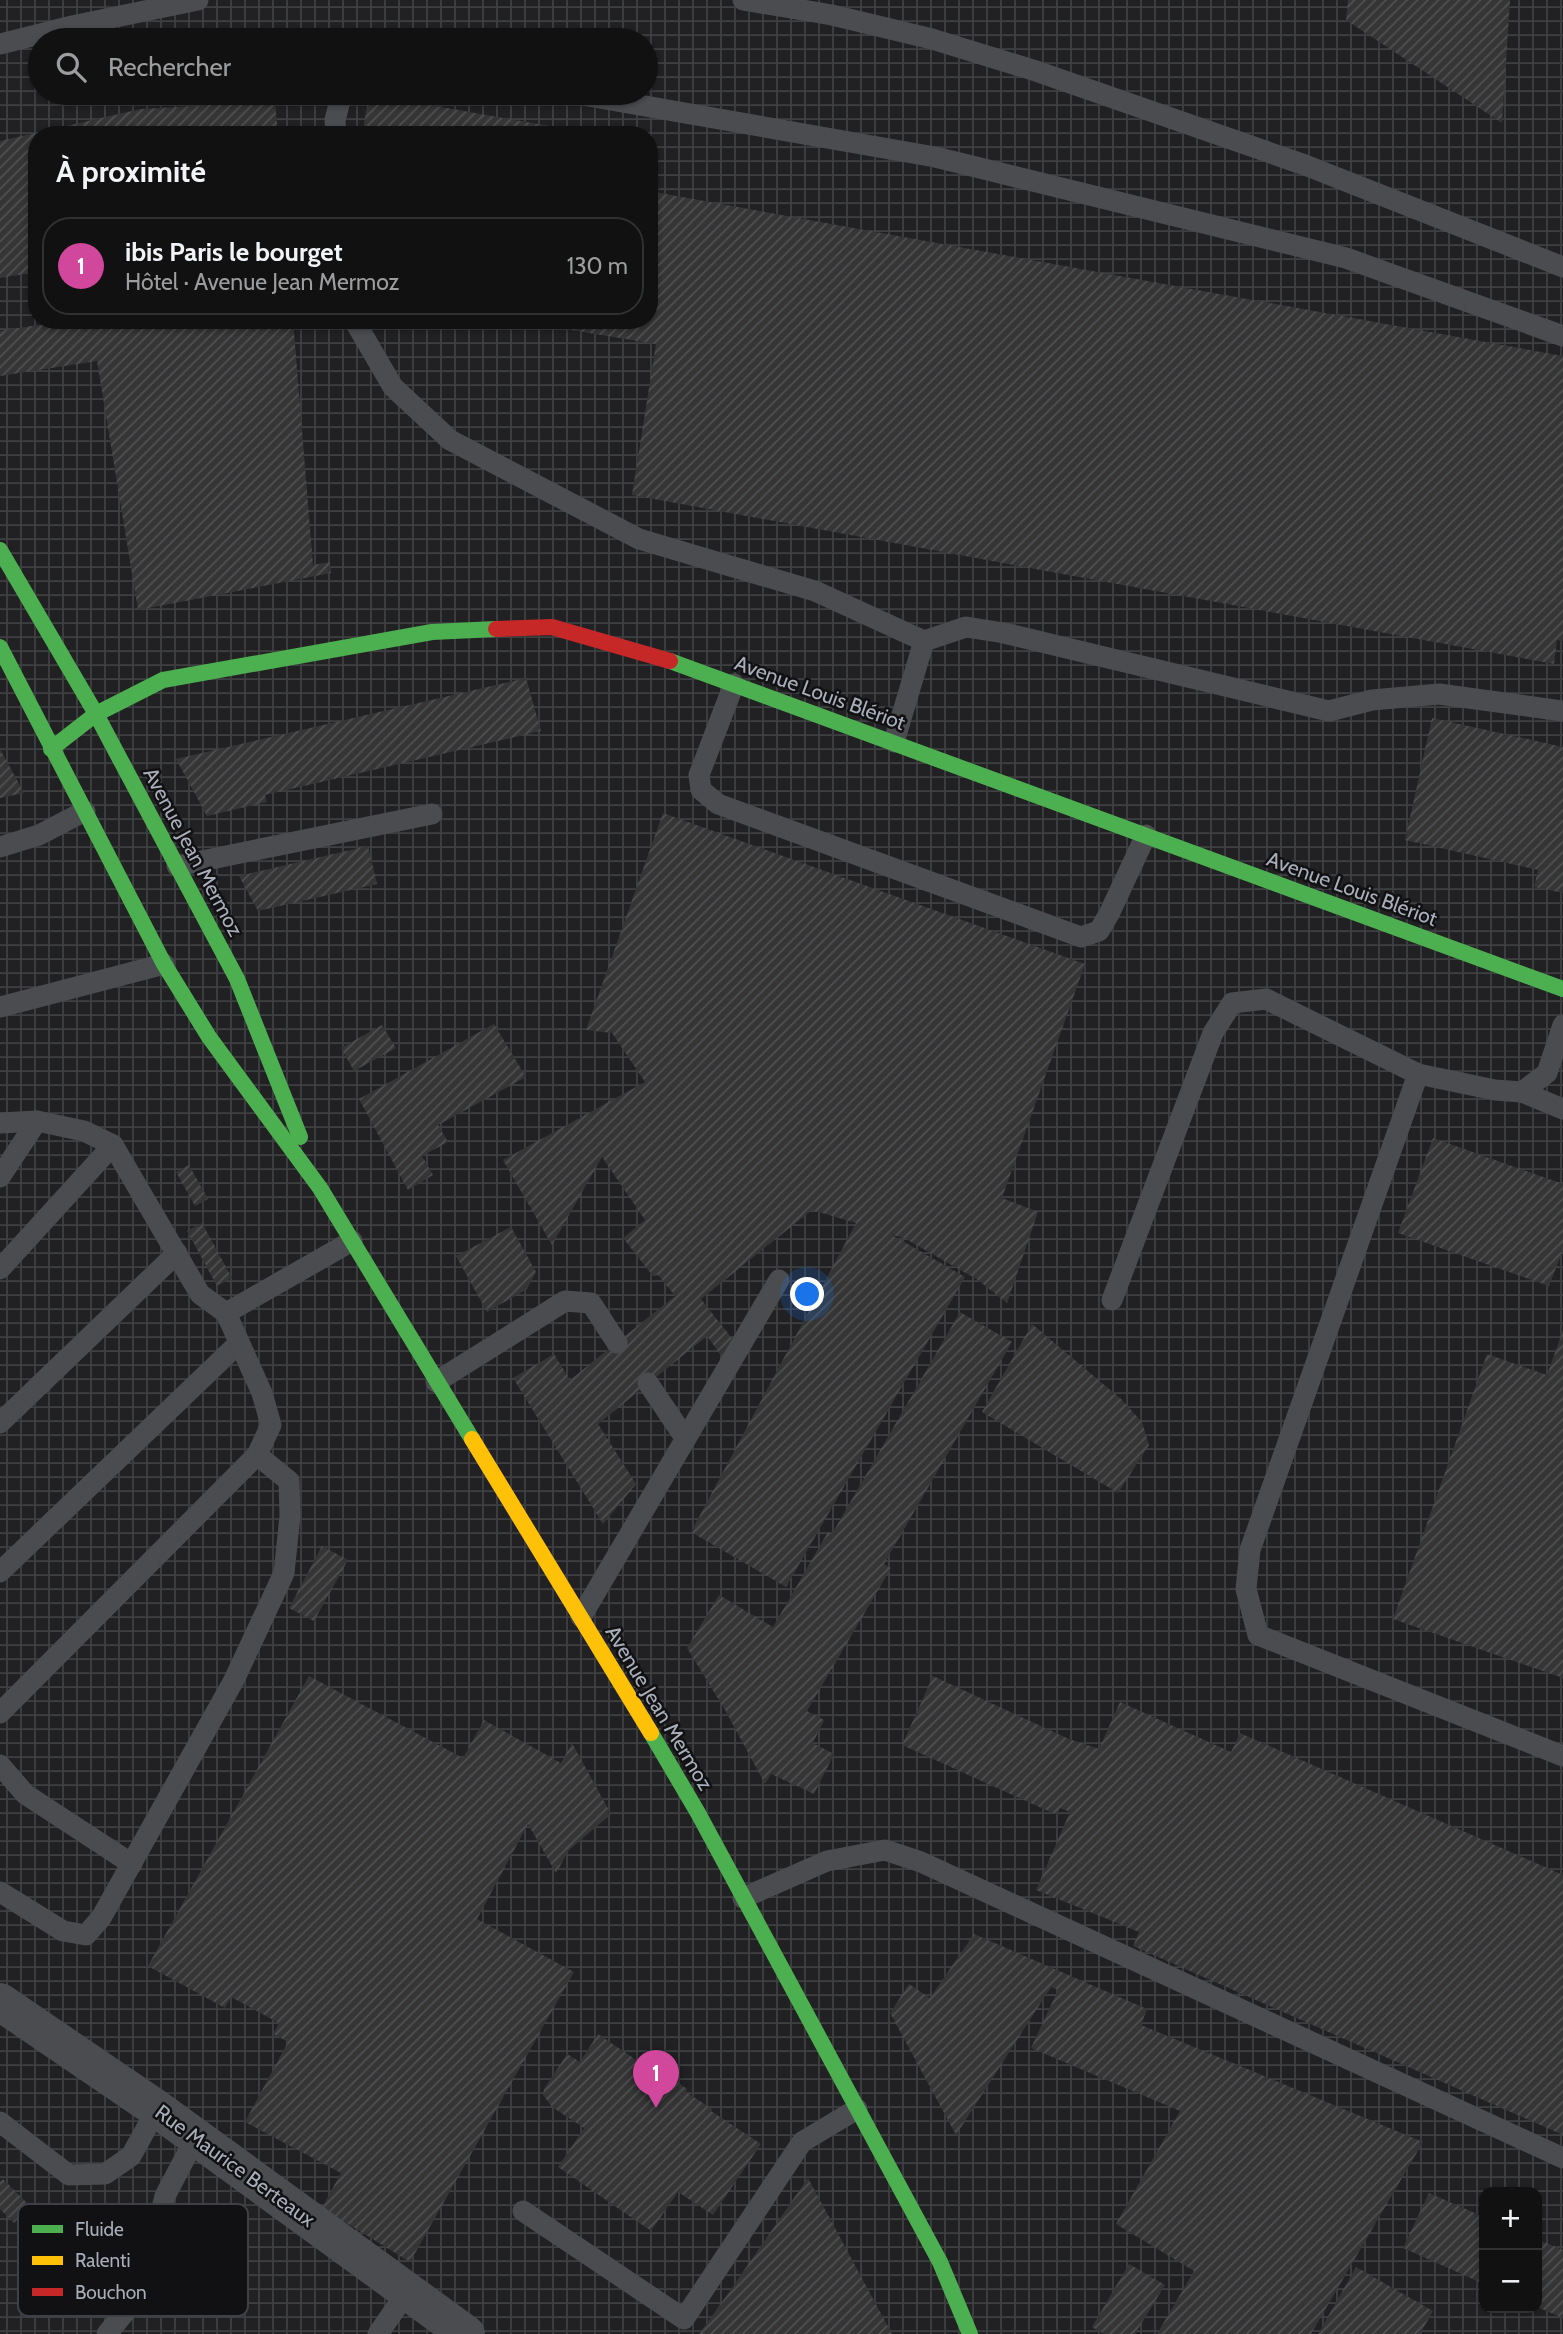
<!DOCTYPE html>
<html lang="fr">
<head>
<meta charset="utf-8">
<style>
	:root { --surface:#111; --page:#1e1f1f; --text:#f1f3f6; --muted:#9c9d9f; --line:#303131; --accent:#db2777 }
	body { margin:0; font-family:Cabin,sans-serif; background:var(--page); color:var(--text) }
	.controls { position:absolute; right:21px; bottom:21px; display:grid; overflow:hidden; border-radius:14px; box-shadow:0 2px 5px #0004 }
	.controls button { width:63px; height:63px; display:grid; place-items:center; padding:0; border:0; border-bottom:2px solid var(--line); background:var(--surface); color:var(--text); font:35px sans-serif }
	.you { position:absolute; left:808px; top:1295px; width:24px; height:24px; margin:-18px; border:5px solid #fff; border-radius:50%; background:#1a73e8; box-shadow:0 0 0 10px #1a73e833 }
	.badge { display:grid; place-items:center; width:46px; height:46px; border-radius:50%; background:var(--accent); color:#fff; font-size:23px; font-weight:700 }
	.pin { position:absolute; translate:-50% -58px; filter:drop-shadow(0 2px 4px #0008) }
	.pin::after { content:''; position:absolute; top:37px; width:24px; height:21px; background:inherit; clip-path:polygon(0 0,100% 0,50% 100%) }
	.list { margin:0; padding:0; list-style:none }
	h2 { display:flex; justify-content:space-between; align-items:center; height:91px; margin:0; padding:0 28px; font-size:30px }
	h2 small { font-size:23px; font-weight:400; color:var(--muted) }
	.list li { display:grid; grid-template-columns:46px 1fr auto; gap:21px; align-items:center; box-sizing:border-box; height:98px; margin:0 14px 14px; padding:0 14px; border:2px solid var(--line); border-radius:28px }
	.list b { display:block; font-size:26px; white-space:nowrap }
	.list p { margin:0; font-size:23px; white-space:nowrap; color:var(--muted) }
	.list em { font-size:23px; font-style:normal; color:var(--muted) }
	.icon { flex:none; width:38px; height:38px; fill:none; stroke:currentColor; stroke-width:2; stroke-linecap:round; stroke-linejoin:round }
	.map { position:relative; flex:none; width:1563px; height:2334px; overflow:hidden }
	.search { position:absolute; background:var(--surface); box-shadow:0 2px 5px #0004; left:28px; top:28px; width:630px; height:77px; display:flex; align-items:center; gap:18px; box-sizing:border-box; padding:0 24px; border-radius:38px; color:var(--muted); font-size:26px }
	.panel { position:absolute; background:var(--surface); box-shadow:0 2px 5px #0004; left:28px; top:126px; width:630px; height:203px; border-radius:28px }
	.map>svg:first-child { display:block }
</style>
</head>
<body>
<div class="map">
<svg width="1563" height="2334" viewBox="0 0 1563 2334">
	<defs>
		<pattern id="industrial-grid" width="8" height="8" patternUnits="userSpaceOnUse" patternTransform="scale(1.75)"><rect width="8" height="8" fill="#212123"/><path d="M0 4h8M4 0v8" fill="none" stroke="#3e3f41"/></pattern>
		<pattern id="building-hatch" width="6" height="6" patternUnits="userSpaceOnUse" patternTransform="scale(1.75)"><rect width="6" height="6" fill="#353536"/><path d="M-1 1l2-2M0 6l6-6M5 7l2-2" fill="none" stroke="#4f5051"/></pattern>
	</defs>
	<rect width="100%" height="100%" fill="#171717"/>
	<!-- industrial -->
	<path fill="url(#industrial-grid)" fill-rule="evenodd" d="M0 0H1563V2334H0ZM40 40H646V93H40ZM37 135H649V320H37ZM1484 2192H1537V2308H1484Z"/>
	<!-- building -->
	<g fill="url(#building-hatch)">
		<path d="M1348 0H1510L1502 123 1346 20Z"/>
		<path d="M369 94 571 130 570 135H362Z"/>
		<path d="M275 101 278 135H37V272L0 278V141L141 109Z"/>
		<path d="M649 191 1563 356V641L1557 640 1554 664 632 495 656 344 522 322 649 320Z"/>
		<path d="M69 320H293L313 565 330 562 331 573 138 610 97 361 0 376V331Z"/>
		<path d="M526 678 541 731 265 795 267 802 207 816 176 759Z"/>
		<path d="M1432 718 1563 747V893L1534 887 1538 870 1405 840Z"/>
		<path d="M0 749 24 793 0 798Z"/>
		<path d="M663 813 1085 964 1002 1198 1038 1212 1007 1303 978 1280 904 1238 892 1235 965 1277 786 1587 691 1532 856 1223 812 1210 701 1299 734 1341 724 1360 707 1336 598 1424 636 1484 603 1524 513 1378 554 1354 570 1380 675 1296 658 1275 653 1276 623 1238 645 1220 602 1157 552 1245 503 1160 645 1082 612 1033 586 1030Z"/>
		<path d="M368 846 377 884 258 911 239 876Z"/>
		<path d="M494 1024 526 1077 438 1125 448 1142 422 1156 433 1175 408 1190 359 1099Z"/>
		<path d="M382 1025 396 1048 354 1071 341 1048Z"/>
		<path d="M1433 1138 1563 1184V1250L1549 1286 1398 1233Z"/>
		<path d="M189 1165 208 1199 195 1206 176 1172Z"/>
		<path d="M202 1223 232 1278 217 1286 187 1231Z"/>
		<path d="M511 1227 536 1272 527 1289 487 1312 456 1256Z"/>
		<path d="M960 1312 1012 1342 884 1564 891 1568 807 1711 824 1720 813 1743 834 1754 814 1794 771 1774 765 1784 725 1710 687 1648 719 1595 773 1627 828 1532 832 1534Z"/>
		<path d="M1032 1324 1121 1399 1142 1422 1149 1445 1118 1493 982 1412Z"/>
		<path d="M1563 1330V1678L1393 1619 1487 1354 1547 1375Z"/>
		<path d="M322 1546 348 1560 314 1621 289 1608Z"/>
		<path d="M309 1676 463 1758 484 1720 561 1763 572 1743 611 1814 569 1850 556 1873 528 1824 477 1919 574 1972 410 2262 322 2208 341 2173 245 2122 288 2042 273 2034 279 2023 231 1997 225 2008 148 1966Z"/>
		<path d="M933 1676 1069 1739 1099 1749 1120 1702 1231 1752 1240 1733 1563 1875V2135L1133 1946 1139 1932 1036 1890 1070 1812 1060 1808 1057 1815 902 1745Z"/>
		<path d="M974 1934 1147 2009 1141 2025 1423 2142 1311 2334H1157L1194 2271 1116 2224 1180 2111 1031 2048 1058 1990 1051 1987 956 2135 890 2013 909 1984 930 1998Z"/>
		<path d="M598 2034 645 2066 646 2064 672 2082 676 2081 687 2089 686 2092 712 2109 711 2111 761 2144 713 2215 678 2192 651 2231 558 2167 584 2128 552 2107 543 2095 544 2089 567 2054 580 2062Z"/>
		<path d="M808 2178 892 2334H699L727 2295Z"/>
		<path d="M3 2179 30 2206 14 2223 0 2209V2182Z"/>
		<path d="M1429 2193 1484 2217V2284L1403 2248Z"/>
		<path d="M1537 2239 1563 2250V2318L1537 2307Z"/>
		<path d="M1129 2264 1165 2285 1135 2334H1104L1092 2327Z"/>
		<path d="M1356 2267 1433 2311 1420 2334H1318Z"/>
	</g>
	<g fill="none" stroke-linecap="round" stroke-linejoin="round">
		<!-- lane -->
		<g stroke="#4b4c50" stroke-width="21">
			<path d="M743 0 832 15 932 39 1033 70 1305 165 1563 267"/>
			<path d="M0 44 72 26 198 0"/>
			<path d="M571 93 935 157 1346 258 1563 336"/>
			<path d="M336 135 335 120 342 93"/>
			<path d="M354 320 393 387 450 440 639 539 815 591 924 641 966 627 1004 633 1329 711 1372 700 1439 694 1563 711"/>
			<path d="M734 684 699 775 701 790 718 804 1081 937 1099 931 1109 914 1146 835"/>
			<path d="M894 742 924 641"/>
			<path d="M0 847 39 835 85 811"/>
			<path d="M177 866 432 814"/>
			<path d="M0 1007 164 964"/>
			<path d="M1418 1074 1250 1550 1246 1589 1258 1635 1563 1756"/>
			<path d="M1522 1092 1563 1109"/>
			<path d="M0 1123 37 1121 84 1131 113 1145 200 1294 226 1313 352 1241"/>
			<path d="M0 1177 37 1121"/>
			<path d="M0 1269 113 1145"/>
			<path d="M1112 1300 1213 1033 1232 1003 1266 999 1418 1074 1495 1090 1522 1092 1547 1073 1563 1025"/>
			<path d="M436 1382 565 1301 591 1303 617 1343"/>
			<path d="M648 1383 685 1438"/>
			<path d="M0 1423 177 1253"/>
			<path d="M0 1572 239 1343"/>
			<path d="M581 1617 779 1280"/>
			<path d="M0 1713 257 1455 271 1425 262 1393 226 1313"/>
			<path d="M0 1765 25 1794 132 1864"/>
			<path d="M0 1892 63 1931 86 1935 101 1918 234 1680 284 1573 290 1516 289 1481 257 1455"/>
			<path d="M743 1898 827 1861 885 1850 921 1862 1563 2158"/>
			<path d="M0 2122 69 2175 105 2174 131 2156 157 2109"/>
			<path d="M523 2211 684 2319 802 2142 857 2109"/>
			<path d="M107 2334 157 2273 167 2255 168 2229 161 2212 165 2196 196 2137"/>
			<path d="M378 2334 407 2292"/>
		</g>
		<!-- street -->
		<path stroke="#4b4c50" stroke-width="38" d="M0 2002 157 2109 466 2334"/>
		<!-- fast -->
		<g stroke="#4caf50" stroke-width="16">
			<path d="M0 550 96 714 237 979 300 1137"/>
			<path d="M0 647 164 964 209 1037 320 1188 472 1439"/>
			<path d="M670 661 1563 989"/>
			<path d="M51 749 96 714 163 680 432 632 496 629"/>
			<path d="M651 1733 698 1813 940 2262 970 2334"/>
		</g>
		<!-- slow -->
		<path stroke="#ffc107" stroke-width="16" d="M472 1439 651 1733"/>
		<!-- jam -->
		<path stroke="#c62828" stroke-width="16" d="M496 629 552 627 670 661"/>
	</g>
	<g text-anchor="middle" stroke-width="5" stroke-linejoin="round" paint-order="stroke">
		<!-- street labels -->
		<g font-size="21" fill="#a8adb8" stroke="#111113">
			<text transform="translate(820 693) rotate(20)" y="7">Avenue Louis Blériot</text>
			<text transform="translate(193 852) rotate(62)" y="7">Avenue Jean Mermoz</text>
			<text transform="translate(1352 889) rotate(20)" y="7">Avenue Louis Blériot</text>
			<text transform="translate(659 1708) rotate(59)" y="7">Avenue Jean Mermoz</text>
			<text transform="translate(235 2166) rotate(36)" y="7">Rue Maurice Berteaux</text>
		</g>
	</g>
	<!-- legend -->
	<rect x="18" y="2204" width="230" height="112" rx="10" fill="#111113" stroke="#3e4045" stroke-width="2"/>
	<rect x="32" y="2225" width="31" height="8" fill="#4caf50"/>
	<rect x="32" y="2256" width="31" height="9" fill="#ffc107"/>
	<rect x="32" y="2288" width="31" height="8" fill="#c62828"/>
	<g font-size="19" fill="#a8adb8">
		<text x="75" y="2236">Fluide</text>
		<text x="75" y="2267">Ralenti</text>
		<text x="75" y="2299">Bouchon</text>
	</g>
</svg>
<div class="controls">
<button>+</button>
<button>−</button>
</div>
<div class="you"></div>
<div class="pin badge" style="left:656px;top:2108px;background:#d1479c">1</div>
<div class="search"><svg class="icon" aria-label="search" viewBox="0 0 24 24"><circle cx="10" cy="10" r="6"/><path d="M15 15l6 6"/></svg>Rechercher</div>
<section class="panel">
<h2>À proximité<small></small></h2>
<ul class="list">
<li><span class="badge" style="background:#d1479c">1</span><div><b>ibis Paris le bourget</b><p>Hôtel · Avenue Jean Mermoz</p></div><em>130 m</em></li>
</ul>
</section>
</div>
</body>
</html>
